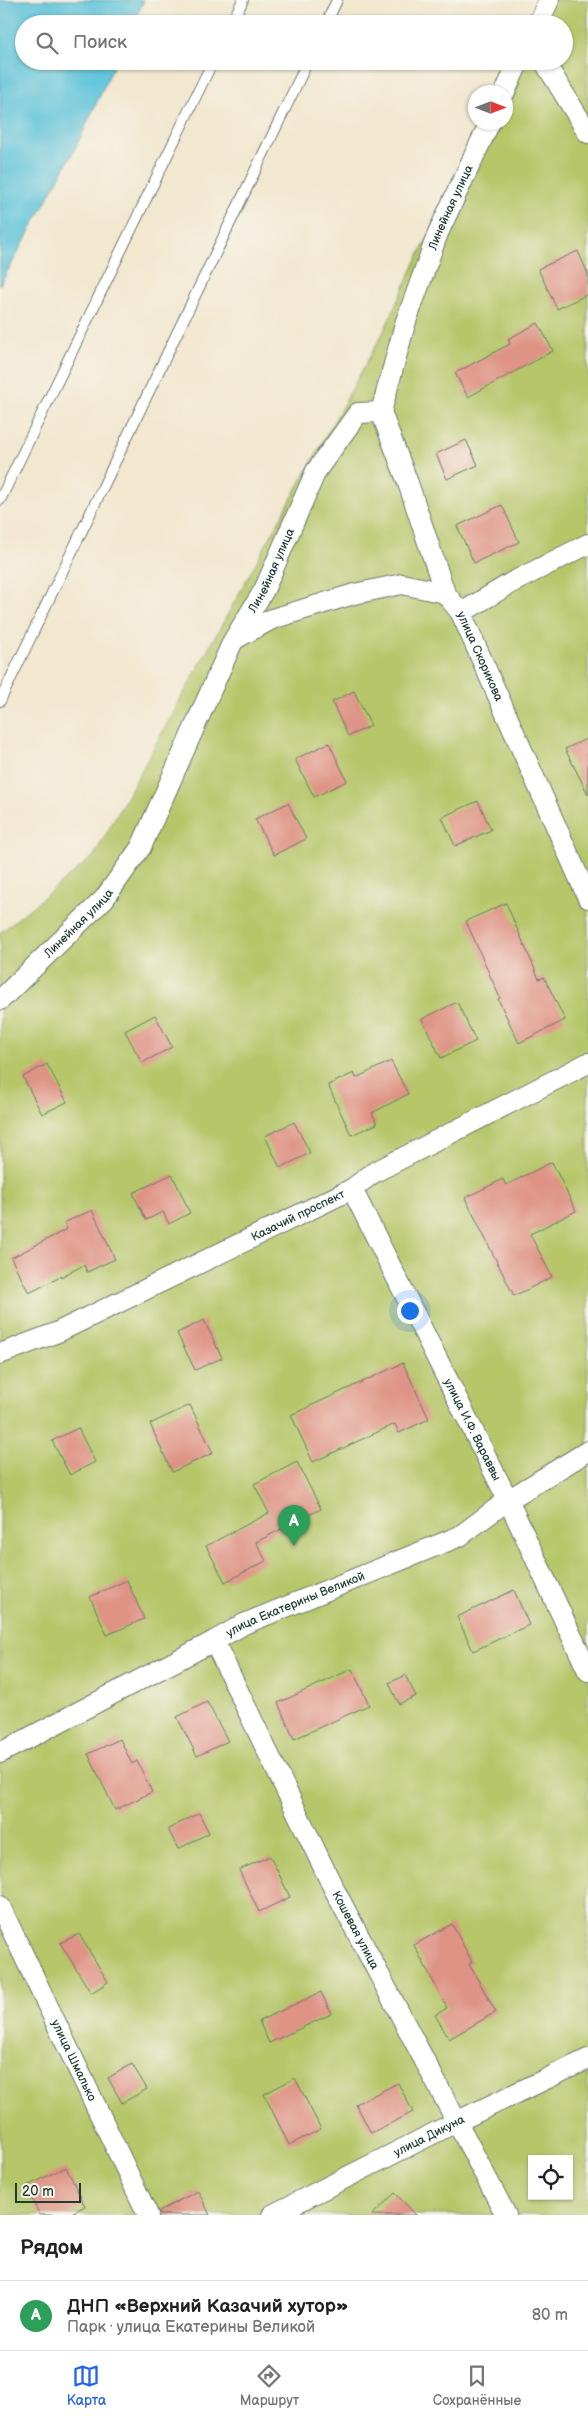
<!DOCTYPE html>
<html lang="ru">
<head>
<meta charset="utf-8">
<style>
	:root { --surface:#fff; --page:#f6f6f6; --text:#202124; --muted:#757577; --line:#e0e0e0; --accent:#2563eb }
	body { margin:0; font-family:"Balsamiq Sans",sans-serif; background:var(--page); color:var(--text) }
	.controls { position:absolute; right:15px; bottom:15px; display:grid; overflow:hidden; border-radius:0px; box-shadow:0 1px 4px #0004 }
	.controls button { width:45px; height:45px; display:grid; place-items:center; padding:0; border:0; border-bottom:1px solid var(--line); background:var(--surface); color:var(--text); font:25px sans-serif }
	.compass { position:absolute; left:468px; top:85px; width:45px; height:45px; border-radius:50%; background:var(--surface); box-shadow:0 1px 4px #0004; rotate:90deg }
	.scale { position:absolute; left:15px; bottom:12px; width:66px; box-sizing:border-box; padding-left:5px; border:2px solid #1f3d34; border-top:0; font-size:14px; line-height:18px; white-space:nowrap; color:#1f3d34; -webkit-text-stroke:4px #f7f3e8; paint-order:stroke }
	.you { position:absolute; left:409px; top:1310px; width:18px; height:18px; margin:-12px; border:4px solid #fff; border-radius:50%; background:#1a73e8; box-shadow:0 0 0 8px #1a73e833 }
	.badge { display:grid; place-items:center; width:32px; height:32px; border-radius:50%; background:var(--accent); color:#fff; font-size:16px; font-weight:700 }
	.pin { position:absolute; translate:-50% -41px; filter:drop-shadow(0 1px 2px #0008) }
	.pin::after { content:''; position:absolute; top:26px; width:18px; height:15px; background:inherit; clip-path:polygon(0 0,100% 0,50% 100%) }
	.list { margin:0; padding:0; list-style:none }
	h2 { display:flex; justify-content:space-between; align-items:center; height:65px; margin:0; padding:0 20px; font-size:21px }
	h2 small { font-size:16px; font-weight:400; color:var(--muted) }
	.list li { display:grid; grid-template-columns:32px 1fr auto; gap:15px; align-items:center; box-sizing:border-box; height:70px; padding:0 20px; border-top:1px solid var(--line) }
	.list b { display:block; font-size:19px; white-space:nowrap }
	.list p { margin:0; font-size:16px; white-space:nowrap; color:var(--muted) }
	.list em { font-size:16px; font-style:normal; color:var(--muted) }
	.icon { flex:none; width:28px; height:28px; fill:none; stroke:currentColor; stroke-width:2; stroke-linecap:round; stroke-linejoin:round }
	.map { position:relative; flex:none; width:588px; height:2215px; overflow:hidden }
	.search { position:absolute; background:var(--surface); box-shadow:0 1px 4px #0004; left:15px; right:15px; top:15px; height:55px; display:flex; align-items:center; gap:12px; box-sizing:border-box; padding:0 18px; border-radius:28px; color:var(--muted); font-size:19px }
	.sheet { height:135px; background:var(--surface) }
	nav { display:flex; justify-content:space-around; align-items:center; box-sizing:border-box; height:70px; border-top:1px solid var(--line); background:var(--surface); font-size:14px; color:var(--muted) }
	nav a { display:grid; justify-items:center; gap:2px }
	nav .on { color:var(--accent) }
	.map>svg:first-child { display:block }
</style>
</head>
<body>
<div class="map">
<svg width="588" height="2215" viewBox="0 0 588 2215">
	<rect width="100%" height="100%" fill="#f7f3e8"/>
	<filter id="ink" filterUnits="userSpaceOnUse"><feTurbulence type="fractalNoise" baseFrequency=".02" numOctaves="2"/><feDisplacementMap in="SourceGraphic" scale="10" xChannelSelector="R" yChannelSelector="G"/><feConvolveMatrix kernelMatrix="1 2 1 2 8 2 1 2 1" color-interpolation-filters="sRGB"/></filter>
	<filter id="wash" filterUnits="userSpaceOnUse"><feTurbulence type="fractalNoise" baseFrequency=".0096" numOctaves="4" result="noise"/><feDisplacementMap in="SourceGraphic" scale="20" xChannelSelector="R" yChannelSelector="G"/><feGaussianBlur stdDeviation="1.12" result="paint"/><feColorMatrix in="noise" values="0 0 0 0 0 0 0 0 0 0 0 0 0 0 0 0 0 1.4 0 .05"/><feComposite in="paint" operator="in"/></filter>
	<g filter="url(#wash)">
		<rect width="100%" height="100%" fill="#f2e7cf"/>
		<!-- green -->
		<path fill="#b6c669" stroke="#6a824e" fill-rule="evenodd" d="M547 0H588V2215H0V933L94 856 384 331 414 265 486 123 506 122V92L517 61H564V24H536ZM532 2159H569V2196H532Z"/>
		<!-- water -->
		<path fill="#5dc3da" stroke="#3e8087" d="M0 0H144L133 24H24V61H116L76 147 0 285Z"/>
		<g id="blocks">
			<!-- building -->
			<g fill="#de9384">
				<path d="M578 251 588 274V294L557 309 538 269Z"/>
				<path d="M538 323 553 351 468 397 455 373 510 344 508 339Z"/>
				<path d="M466 440 478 465 447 479 436 454Z"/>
				<path d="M502 505 519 542 474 563 457 526Z"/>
				<path d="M354 691 371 726 348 736 332 702Z"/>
				<path d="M588 738V794L565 749Z"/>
				<path d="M329 743 347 781 314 797 295 759Z"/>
				<path d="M478 801 491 830 455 846 442 817Z"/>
				<path d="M288 803 306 839 274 855 255 819Z"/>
				<path d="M506 903 539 979 544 977 565 1020 519 1043 498 999 500 998 466 921Z"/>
				<path d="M457 1002 476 1041 441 1058 422 1019Z"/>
				<path d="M155 1015 172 1047 142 1063 125 1031Z"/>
				<path d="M391 1061 408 1094 372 1113 377 1124 351 1135 328 1085 354 1073 356 1078Z"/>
				<path d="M47 1064 67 1102 42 1114 23 1077Z"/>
				<path d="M294 1122 310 1153 280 1168 265 1136Z"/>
				<path d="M552 1162 576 1211 530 1234 552 1277 514 1296 465 1198 503 1179 506 1185Z"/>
				<path d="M172 1174 190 1213 169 1224 163 1212 146 1220 133 1193Z"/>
				<path d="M92 1210 115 1259 87 1272 84 1265 29 1293 11 1258 67 1229 64 1223Z"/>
				<path d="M204 1320 222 1358 195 1370 177 1333Z"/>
				<path d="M403 1363 429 1419 399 1433 395 1424 313 1462 291 1415Z"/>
				<path d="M190 1405 213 1453 172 1472 150 1424Z"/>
				<path d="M78 1428 95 1462 70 1475 52 1441Z"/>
				<path d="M297 1462 321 1509 256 1542 266 1561 225 1582 206 1546 269 1513 254 1484Z"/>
				<path d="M127 1580 144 1619 107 1635 90 1597Z"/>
				<path d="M514 1590 529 1625 473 1651 457 1617Z"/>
				<path d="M352 1669 369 1705 294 1739 278 1703Z"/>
				<path d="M405 1675 416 1696 399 1704 389 1683Z"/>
				<path d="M207 1702 228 1741 197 1756 177 1717Z"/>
				<path d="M120 1739 132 1764 137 1761 152 1792 115 1810 88 1754Z"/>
				<path d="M199 1813 209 1833 178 1849 168 1829Z"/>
				<path d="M270 1856 290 1897 259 1912 239 1870Z"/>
				<path d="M452 1924 472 1962 469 1964 496 2012 449 2039 435 2015 447 2008 414 1945Z"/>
				<path d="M79 1934 108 1982 91 1993 60 1943Z"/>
				<path d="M321 1992 331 2014 269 2043 259 2021Z"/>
				<path d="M132 2064 147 2089 122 2103 108 2078Z"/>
				<path d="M295 2078 321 2129 289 2145 264 2094Z"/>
				<path d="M398 2083 413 2112 371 2133 356 2104Z"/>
				<path d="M66 2167 85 2206 68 2215H40L25 2187Z"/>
				<path d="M198 2191 210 2215H160L159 2211Z"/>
				<path d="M395 2193 416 2215H372Z"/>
			</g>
		</g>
	</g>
	<g filter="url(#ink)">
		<use href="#blocks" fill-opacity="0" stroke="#69786a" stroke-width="1"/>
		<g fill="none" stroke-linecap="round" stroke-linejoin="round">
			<defs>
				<g id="service">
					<path d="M231 24 243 0"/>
					<path d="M326 24 337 0"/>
					<path d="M0 500 213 61"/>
					<path d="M0 701 308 61"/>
				</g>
				<g id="minor">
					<path d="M538 24 549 0"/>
					<path d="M544 61 588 133"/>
					<path d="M505 92 519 61"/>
					<path id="s1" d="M381 412 408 483 445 593 461 613 588 898"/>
					<path d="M461 613 511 583 588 544"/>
					<path d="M235 639 272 619 354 594 402 584 445 593"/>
					<path id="s2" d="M0 1000 104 899 141 847 233 641 264 590 316 471 358 413 381 412 405 324 438 233 490 122"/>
					<path id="s3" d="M352 1189 508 1500 588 1671"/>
					<path id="s4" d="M0 1354 58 1332 352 1189 373 1173 588 1063"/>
					<path id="s5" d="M214 1641 333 1887 506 2215"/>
					<path id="s6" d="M0 1753 214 1641 244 1624 460 1536 508 1500 588 1451"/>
					<path id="s7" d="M0 1906 148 2215"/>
					<path id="s8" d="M272 2215 458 2121 588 2059"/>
				</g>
			</defs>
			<!-- service casing -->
			<use href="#service" stroke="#69786a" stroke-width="12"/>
			<!-- minor casing -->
			<use href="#minor" stroke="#69786a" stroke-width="22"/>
			<!-- service -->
			<use href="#service" stroke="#fff" stroke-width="10"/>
			<!-- minor -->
			<use href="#minor" stroke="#fff" stroke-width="20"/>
		</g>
	</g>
	<g text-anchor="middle" stroke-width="4" stroke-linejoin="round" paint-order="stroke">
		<!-- street labels -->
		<g font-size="12" fill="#1f3d34" stroke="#f7f3e8">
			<text dy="4" stroke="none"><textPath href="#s2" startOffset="935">Линейная улица</textPath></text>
			<text dy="4" stroke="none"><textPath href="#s2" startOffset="515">Линейная улица</textPath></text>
			<text dy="4" stroke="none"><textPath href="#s1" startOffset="265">улица Скорикова</textPath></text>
			<text dy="4" stroke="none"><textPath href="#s2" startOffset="110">Линейная улица</textPath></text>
			<text dy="4" stroke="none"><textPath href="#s4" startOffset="329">Казачий проспект</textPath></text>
			<text dy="4" stroke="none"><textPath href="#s3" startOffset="269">улица И.Ф. Вараввы</textPath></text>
			<text dy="4" stroke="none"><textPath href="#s6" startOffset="331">улица Екатерины Великой</textPath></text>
			<text dy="4" stroke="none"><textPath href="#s5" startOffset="322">Кошевая улица</textPath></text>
			<text dy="4" stroke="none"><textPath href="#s7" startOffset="171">улица Шмалько</textPath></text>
			<text dy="4" stroke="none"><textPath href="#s8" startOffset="176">улица Дикуна</textPath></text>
		</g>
	</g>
</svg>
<div class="controls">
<button><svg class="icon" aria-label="locate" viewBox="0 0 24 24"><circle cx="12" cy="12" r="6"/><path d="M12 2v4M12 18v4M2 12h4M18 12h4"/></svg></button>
</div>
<svg class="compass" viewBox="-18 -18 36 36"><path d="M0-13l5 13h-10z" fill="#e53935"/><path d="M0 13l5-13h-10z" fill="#757577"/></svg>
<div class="scale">20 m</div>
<div class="you"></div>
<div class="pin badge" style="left:294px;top:1546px;background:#2e9e5b">A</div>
<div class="search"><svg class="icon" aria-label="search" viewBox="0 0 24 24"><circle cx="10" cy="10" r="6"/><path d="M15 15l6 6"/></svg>Поиск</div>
</div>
<section class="sheet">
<h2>Рядом<small></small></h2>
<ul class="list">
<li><span class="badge" style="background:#2e9e5b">A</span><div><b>ДНП «Верхний Казачий хутор»</b><p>Парк · улица Екатерины Великой</p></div><em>80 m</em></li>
</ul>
</section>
<nav>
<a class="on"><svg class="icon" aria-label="map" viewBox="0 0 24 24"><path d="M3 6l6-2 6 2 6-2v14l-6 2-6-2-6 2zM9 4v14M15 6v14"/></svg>Карта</a>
<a><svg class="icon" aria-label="directions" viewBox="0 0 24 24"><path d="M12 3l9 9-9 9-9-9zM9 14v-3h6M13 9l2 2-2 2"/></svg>Маршрут</a>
<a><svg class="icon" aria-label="saved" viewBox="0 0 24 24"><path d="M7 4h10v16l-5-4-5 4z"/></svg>Сохранённые</a>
</nav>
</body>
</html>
